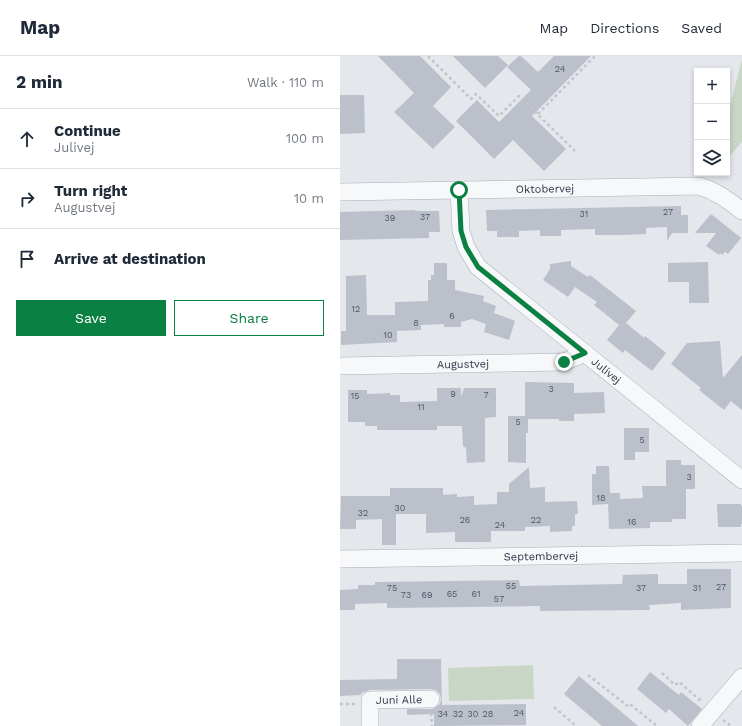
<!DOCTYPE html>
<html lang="en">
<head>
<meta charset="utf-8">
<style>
	:root { --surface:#fff; --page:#f2f2f3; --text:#1f2937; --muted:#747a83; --line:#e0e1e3; --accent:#0b8043 }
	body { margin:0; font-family:"Work Sans",sans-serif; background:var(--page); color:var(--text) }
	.controls { position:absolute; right:12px; top:12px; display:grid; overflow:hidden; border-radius:0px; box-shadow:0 2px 6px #0003 }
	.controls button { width:36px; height:36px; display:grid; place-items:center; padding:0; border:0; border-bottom:1px solid var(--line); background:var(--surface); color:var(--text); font:20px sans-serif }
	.stop { position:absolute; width:12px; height:12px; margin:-9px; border:3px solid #0b8043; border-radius:50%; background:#fff }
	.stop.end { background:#0b8043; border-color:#fff; box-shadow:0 1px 4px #0008 }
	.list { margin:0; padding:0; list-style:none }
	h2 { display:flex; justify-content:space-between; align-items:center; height:52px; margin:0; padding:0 16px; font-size:17px }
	h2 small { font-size:13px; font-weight:400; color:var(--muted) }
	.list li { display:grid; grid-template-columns:26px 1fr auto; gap:12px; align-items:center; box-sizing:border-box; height:60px; padding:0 16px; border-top:1px solid var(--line) }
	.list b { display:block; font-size:15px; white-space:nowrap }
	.list p { margin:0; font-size:13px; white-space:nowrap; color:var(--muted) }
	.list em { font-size:13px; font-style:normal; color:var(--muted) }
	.actions { display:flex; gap:8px; padding:12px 16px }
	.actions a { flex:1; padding:9px 0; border:1px solid var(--accent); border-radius:0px; text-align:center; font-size:14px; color:var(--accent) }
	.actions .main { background:var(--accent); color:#fff }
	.icon { flex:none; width:22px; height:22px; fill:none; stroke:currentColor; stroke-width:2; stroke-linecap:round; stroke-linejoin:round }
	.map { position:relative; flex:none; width:402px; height:670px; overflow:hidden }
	header { display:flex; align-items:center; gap:24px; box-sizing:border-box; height:56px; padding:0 20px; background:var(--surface); border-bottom:1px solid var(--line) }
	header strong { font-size:19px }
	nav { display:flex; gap:22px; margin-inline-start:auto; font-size:14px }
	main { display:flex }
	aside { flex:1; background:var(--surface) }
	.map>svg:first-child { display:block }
</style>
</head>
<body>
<header>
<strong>Map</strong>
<nav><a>Map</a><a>Directions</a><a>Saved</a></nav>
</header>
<main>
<aside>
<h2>2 min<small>Walk · 110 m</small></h2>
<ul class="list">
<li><svg class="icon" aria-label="ahead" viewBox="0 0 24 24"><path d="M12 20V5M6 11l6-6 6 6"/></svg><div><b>Continue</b><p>Julivej</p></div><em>100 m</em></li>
<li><svg class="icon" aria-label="right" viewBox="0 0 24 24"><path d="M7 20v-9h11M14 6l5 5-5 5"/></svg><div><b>Turn right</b><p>Augustvej</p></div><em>10 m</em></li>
<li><svg class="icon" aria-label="arrive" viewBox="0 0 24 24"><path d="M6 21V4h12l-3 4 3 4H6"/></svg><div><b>Arrive at destination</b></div></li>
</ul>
<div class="actions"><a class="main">Save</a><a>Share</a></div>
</aside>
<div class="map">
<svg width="402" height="670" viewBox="0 0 402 670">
	<rect width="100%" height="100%" fill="#e4e7ec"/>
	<!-- green -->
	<g fill="#c9d6c5">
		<path d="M402 3V86L387 103V62Z"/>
		<path d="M193 609 194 643 109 645 108 612Z"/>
	</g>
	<!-- building -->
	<g fill="#bbc0ca">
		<path d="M38 0H80L111 31 93 50 115 71 93 93 54 56 74 37Z"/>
		<path d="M113 0H158L168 9 145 32Z"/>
		<path d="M179 0H181L198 16 214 0H251L192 60 226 93 204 115 173 84 154 103 116 65 137 44 159 66 191 34 167 11Z"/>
		<path d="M0 39H24L25 77 0 78Z"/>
		<path d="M341 150V159H348V177H332L327 185V171L306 172V178L284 179H255V173L221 174V180H200V174L179 175V181H157V175H147L146 154Z"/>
		<path d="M75 154V155H99L100 176H89V182L0 184V156Z"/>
		<path d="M371 158 401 182 388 198 385 196 382 199 380 197 379 199 366 190 376 177H355Z"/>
		<path d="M231 205V210L248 221 250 219 296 255 286 267 304 282 305 280 326 297 312 315 285 294 283 297 267 284 279 269 254 249 257 246 235 231 228 241 203 224 210 213V208Z"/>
		<path d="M368 206 369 247H349V226H328V207Z"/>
		<path d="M94 207H107V224H115V234L144 240 143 245 156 250 154 257 175 265 169 284 144 276 146 268 132 263 121 266V271H104V268L81 269V274L57 275V286L1 289V275H6V220L26 219 27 259H55V246L88 245V224H91V219H94Z"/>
		<path d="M380 285 383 322 402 299V354L391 345 384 354 359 334 361 332 331 308 347 287Z"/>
		<path d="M185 326 234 327V337L264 336 265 357 234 358V365H219V363H188V377H186V407L168 406V360H185Z"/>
		<path d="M97 332H121V341L124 332H156V361L145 362V406L127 407 126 392 123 390 122 370H97V374H37V370H25V366H8V334H27V338L50 337V339H60V346L97 345Z"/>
		<path d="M284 372H309V396H295V404H284Z"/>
		<path d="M326 404H341V409H355V433H346V463H332V466H310V472L269 473 268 448 252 449V418H256V410H269L270 437H280V443L303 442 302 430H326Z"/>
		<path d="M189 411 190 432 205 431V446L237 445 238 458H235V470H232V475L210 476V470L185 471V475H151V486H115V476L86 477V458H56V489H42V463L16 464V473H0L1 440H50V432H103V439L117 438V441L134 440V449L157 448V436H169V428Z"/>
		<path d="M377 448H401V450H402V468H401V471H378Z"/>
		<path d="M347 513H391V552L341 554V547L309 549 310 554 200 555V550L47 552V547L15 548V554H0V534L18 533V529H35V526L179 524 180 530 282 528 283 519 318 518V528H347Z"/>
		<path d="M57 603H101L102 649 186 648V669L94 670V658L67 659V653H92L96 651 100 648 101 643 100 638 96 634 91 633 30 634 21 637V639L0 640V624L57 623Z"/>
		<path d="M310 616 339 639 341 636 362 653 348 670 329 653 326 657 297 633Z"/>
		<path d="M239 620 298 670H262L224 638Z"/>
	</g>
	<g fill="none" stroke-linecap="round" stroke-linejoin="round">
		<defs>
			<g id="street">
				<path id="s1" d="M119 134 121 175 126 191 138 211 402 424"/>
				<path id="s2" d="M0 136 359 130C376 135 388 144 402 155"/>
				<path id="s3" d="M0 310 224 306 245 297"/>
				<path id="s4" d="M0 503 402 497"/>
				<path id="s5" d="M30 670V644L91 643"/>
				<path d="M360 670 402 621"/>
			</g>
		</defs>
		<!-- street casing -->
		<use href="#street" stroke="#a9aeb7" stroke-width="18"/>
		<!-- path -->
		<g stroke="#c2c5cb" stroke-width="2.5" stroke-dasharray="3 3" stroke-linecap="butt">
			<path d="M88 0 131 43 136 38 159 60 179 40 235 95"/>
			<path d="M198 58 255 0"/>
			<path d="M322 617 335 629 339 626 361 645"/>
			<path d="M248 619 289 651 291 649 317 670"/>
			<path d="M0 648H15"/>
			<path d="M214 651 236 670"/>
			<path d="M91 657 92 670"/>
			<path d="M383 664 391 670"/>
		</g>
		<!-- street -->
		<use href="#street" stroke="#f7f8fa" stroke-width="17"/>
	</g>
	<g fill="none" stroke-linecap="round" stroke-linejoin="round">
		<!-- route -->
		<path stroke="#0b8043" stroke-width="5" d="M119 134 121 175 126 191 138 211 245 297 224 306"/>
	</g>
	<g text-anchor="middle" stroke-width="4" stroke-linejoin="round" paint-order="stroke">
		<!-- number labels -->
		<g font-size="9" fill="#4f5766">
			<text x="220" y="16">24</text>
			<text x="328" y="159">27</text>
			<text x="244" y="161">31</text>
			<text x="85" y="164">37</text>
			<text x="50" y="165">39</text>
			<text x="16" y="256">12</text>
			<text x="112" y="263">6</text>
			<text x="76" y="270">8</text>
			<text x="48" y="282">10</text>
			<text x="211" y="336">3</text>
			<text x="113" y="341">9</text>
			<text x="146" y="342">7</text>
			<text x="15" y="343">15</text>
			<text x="81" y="354">11</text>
			<text x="178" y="369">5</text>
			<text x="302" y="387">5</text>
			<text x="349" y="424">3</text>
			<text x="261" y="445">18</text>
			<text x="60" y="455">30</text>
			<text x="23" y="460">32</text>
			<text x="125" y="467">26</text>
			<text x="196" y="467">22</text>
			<text x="292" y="469">16</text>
			<text x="160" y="472">24</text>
			<text x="171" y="533">55</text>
			<text x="381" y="534">27</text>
			<text x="52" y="535">75</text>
			<text x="301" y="535">37</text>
			<text x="357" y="535">31</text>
			<text x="112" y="541">65</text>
			<text x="136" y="541">61</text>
			<text x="66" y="542">73</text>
			<text x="87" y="542">69</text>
			<text x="159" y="546">57</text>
			<text x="179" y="660">24</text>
			<text x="103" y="661">34</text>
			<text x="118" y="661">32</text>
			<text x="133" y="661">30</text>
			<text x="148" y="661">28</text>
		</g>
		<!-- street labels -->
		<g font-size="11" fill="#2b3445" stroke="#f4f6f9">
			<text dy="4" stroke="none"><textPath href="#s2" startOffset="205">Oktobervej</textPath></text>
			<text dy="4" stroke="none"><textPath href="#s3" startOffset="123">Augustvej</textPath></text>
			<text dy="4" stroke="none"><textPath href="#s1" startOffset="246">Julivej</textPath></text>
			<text dy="4" stroke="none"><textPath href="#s4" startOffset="201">Septembervej</textPath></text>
			<text dy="4" stroke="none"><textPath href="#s5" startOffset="55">Juni Alle</textPath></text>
		</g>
	</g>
</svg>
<div class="controls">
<button>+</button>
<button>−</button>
<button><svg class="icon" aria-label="layers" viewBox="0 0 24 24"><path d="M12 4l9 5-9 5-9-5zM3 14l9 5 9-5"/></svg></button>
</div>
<div class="stop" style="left:119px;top:134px"></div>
<div class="stop end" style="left:224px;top:306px"></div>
</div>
</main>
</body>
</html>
